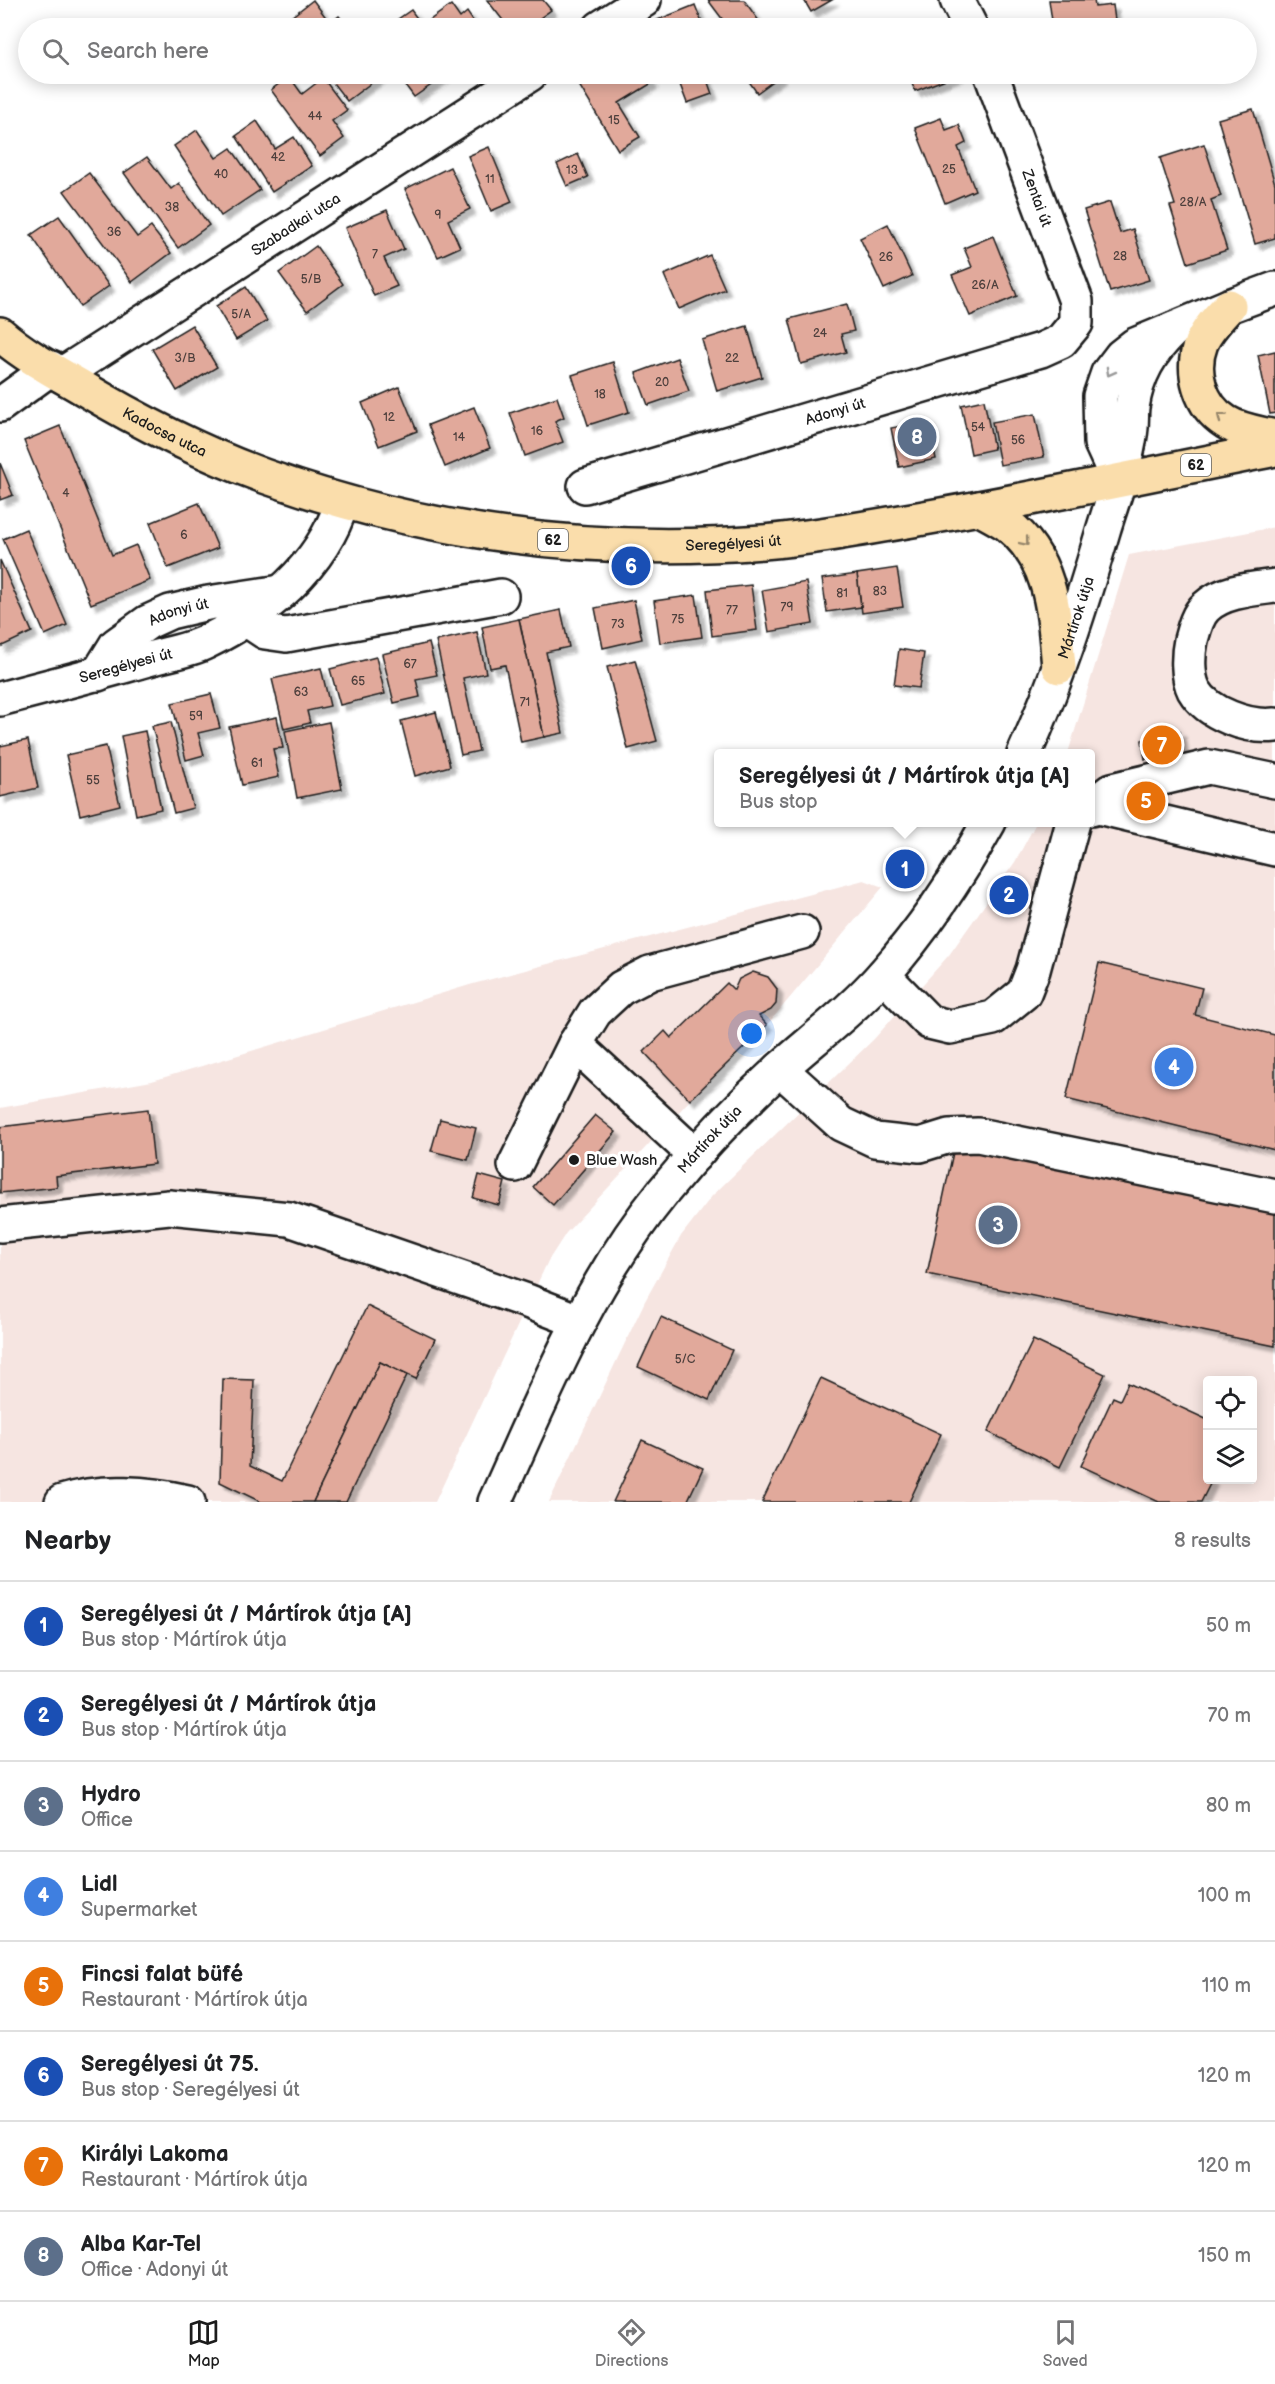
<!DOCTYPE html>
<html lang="en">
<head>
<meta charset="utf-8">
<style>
	:root { --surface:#fff; --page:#f6f6f6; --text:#202124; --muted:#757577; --line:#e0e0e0; --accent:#1c1c1c }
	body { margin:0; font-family:"Balsamiq Sans",sans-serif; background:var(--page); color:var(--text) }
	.controls { position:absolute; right:18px; bottom:18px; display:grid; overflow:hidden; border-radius:6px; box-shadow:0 3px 15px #0003 }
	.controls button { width:54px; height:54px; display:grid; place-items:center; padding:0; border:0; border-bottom:2px solid var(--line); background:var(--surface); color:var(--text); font:30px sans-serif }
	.you { position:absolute; left:752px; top:1034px; width:21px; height:21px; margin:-15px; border:4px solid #fff; border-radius:50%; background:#1a73e8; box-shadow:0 0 0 9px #1a73e833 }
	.badge { display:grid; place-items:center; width:39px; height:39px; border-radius:50%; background:var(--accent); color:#fff; font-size:20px; font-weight:700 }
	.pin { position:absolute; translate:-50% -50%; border:3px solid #fff; box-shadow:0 2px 6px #0006 }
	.popup { position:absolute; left:714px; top:749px; width:381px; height:78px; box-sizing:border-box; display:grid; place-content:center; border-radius:6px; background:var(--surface); filter:drop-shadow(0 2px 4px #0005); font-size:20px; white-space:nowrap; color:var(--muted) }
	.popup b { font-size:22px; color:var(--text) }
	.popup::after { content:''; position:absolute; left:50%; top:100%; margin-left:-12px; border:12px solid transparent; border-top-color:var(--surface) }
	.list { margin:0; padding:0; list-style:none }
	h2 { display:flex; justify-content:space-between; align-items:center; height:78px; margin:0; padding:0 24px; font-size:26px }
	h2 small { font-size:20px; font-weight:400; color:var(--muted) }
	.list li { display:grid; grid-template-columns:39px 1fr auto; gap:18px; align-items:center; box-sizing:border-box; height:90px; padding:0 24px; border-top:2px solid var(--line) }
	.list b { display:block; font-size:22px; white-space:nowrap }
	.list p { margin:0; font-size:20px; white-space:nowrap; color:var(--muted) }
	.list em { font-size:20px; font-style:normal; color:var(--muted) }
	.icon { flex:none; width:33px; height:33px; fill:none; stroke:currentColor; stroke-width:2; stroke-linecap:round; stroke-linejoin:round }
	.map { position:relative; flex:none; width:1275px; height:1502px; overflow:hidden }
	.search { position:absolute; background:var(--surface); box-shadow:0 3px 15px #0003; left:18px; right:18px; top:18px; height:66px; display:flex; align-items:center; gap:15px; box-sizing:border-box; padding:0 21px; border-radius:33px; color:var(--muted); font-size:22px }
	.sheet { height:798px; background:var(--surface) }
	nav { display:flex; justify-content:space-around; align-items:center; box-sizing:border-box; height:84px; border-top:2px solid var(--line); background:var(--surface); font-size:16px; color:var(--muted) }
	nav a { display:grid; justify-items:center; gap:3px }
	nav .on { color:var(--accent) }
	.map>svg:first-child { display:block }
</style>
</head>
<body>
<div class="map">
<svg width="1275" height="1502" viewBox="0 0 1275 1502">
	<defs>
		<filter id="shadow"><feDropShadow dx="5.5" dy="5.5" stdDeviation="1.5" flood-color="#0004"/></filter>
	</defs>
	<rect width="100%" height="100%" fill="#fff"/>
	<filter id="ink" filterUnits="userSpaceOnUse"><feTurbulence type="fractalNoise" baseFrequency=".0167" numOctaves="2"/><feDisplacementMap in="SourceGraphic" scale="12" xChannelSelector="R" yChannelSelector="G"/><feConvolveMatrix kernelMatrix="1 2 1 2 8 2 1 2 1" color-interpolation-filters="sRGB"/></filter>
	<g filter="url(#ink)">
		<!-- built -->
		<g fill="#f6e5e1" fill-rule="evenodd">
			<path d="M1275 527V1502H549L645 1301 681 1236 712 1196 874 1039 949 955 1015 862 1036 823 1091 822V754L1068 753 1129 555ZM1208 1380H1252V1480H1208Z"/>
			<path d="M864 880 883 887 767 1025 690 1100 566 1233 548 1261 435 1502H0V1108L152 1081 473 984Z"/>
		</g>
		<!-- building -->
		<g fill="#e1a99b" stroke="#1c1c1c" stroke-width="1.5" filter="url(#shadow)">
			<path d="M313 0 330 23 339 16 349 28H291L286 21Z"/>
			<path d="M487 0H543L551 10 526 28H509Z"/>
			<path d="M708 0H744L764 28H729Z"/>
			<path d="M804 0H832L811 12Z"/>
			<path d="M1049 0H1094L1095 7 1113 5 1116 28H1035L1034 23 1052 21Z"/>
			<path d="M451 5 460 18 467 12 478 28H436L430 20Z"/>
			<path d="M695 5 704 28H658L655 21Z"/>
			<path d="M411 10 424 28H385Z"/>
			<path d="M326 74H383L347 101Z"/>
			<path d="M397 74H447L414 97Z"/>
			<path d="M576 74H646L652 83 619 103 640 137 618 150 573 75Z"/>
			<path d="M676 74H705L712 94 687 103Z"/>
			<path d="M744 74H777L780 76 757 93Z"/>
			<path d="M908 74H959L915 91Z"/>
			<path d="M289 76 302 94 323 78 347 110 332 121 344 138 320 156 271 90Z"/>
			<path d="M1253 109 1275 184V238L1255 244 1218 119Z"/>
			<path d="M941 118 946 130 959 125 966 143 958 147 975 190 945 203 915 128Z"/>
			<path d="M257 121 275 149 294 137 312 166 272 192 236 136Z"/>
			<path d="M197 130 216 158 231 148 260 190 221 216 174 146Z"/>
			<path d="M1204 144 1221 196 1211 200 1227 250 1188 263 1170 206 1175 205 1160 158Z"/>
			<path d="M489 147 512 202 491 211 468 156Z"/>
			<path d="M578 154 588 177 567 186 557 164Z"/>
			<path d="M147 157 171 189 179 183 209 225 178 248 124 173Z"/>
			<path d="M450 167 470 209 448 220 460 247 438 257 405 189Z"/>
			<path d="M89 173 137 237 151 227 171 253 132 282 64 191Z"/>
			<path d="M1110 202 1120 233 1133 229 1149 280 1110 292 1084 210Z"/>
			<path d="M387 210 404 249 384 258 397 286 374 296 345 228Z"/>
			<path d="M59 216 109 286 80 306 31 235Z"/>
			<path d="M888 224 912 276 884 289 860 238Z"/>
			<path d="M993 236 1017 296 970 316 952 275 972 267 964 248Z"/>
			<path d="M316 246 343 284 307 311 279 273Z"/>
			<path d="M710 255 725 289 679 309 664 275Z"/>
			<path d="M246 287 267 321 236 340 216 306Z"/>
			<path d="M847 304 854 331 841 334 846 352 801 364 789 319Z"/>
			<path d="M192 325 217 367 177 391 152 349Z"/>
			<path d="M747 326 762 377 717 391 702 340Z"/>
			<path d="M1275 351V413L1270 414 1258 355Z"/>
			<path d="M677 358 689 391 648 405 636 373Z"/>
			<path d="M613 362 629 412 588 425 572 375Z"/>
			<path d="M399 387 417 431 379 446 362 403Z"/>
			<path d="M557 397 564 417 555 421 563 442 525 456 510 413Z"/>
			<path d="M984 400 994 449 971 454 961 405Z"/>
			<path d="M474 407 490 448 445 467 428 425Z"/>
			<path d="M1035 414 1044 457 1000 465 992 422Z"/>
			<path d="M928 421 936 459 899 467 891 428Z"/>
			<path d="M60 426 112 555 136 545 150 580 91 604 24 441Z"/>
			<path d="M0 463 13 495 0 500Z"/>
			<path d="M199 503 218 548 168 568 150 523Z"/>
			<path d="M26 529 67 625 45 635 3 539Z"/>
			<path d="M0 560 32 632 0 647Z"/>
			<path d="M897 568 903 607 862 613 857 574Z"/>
			<path d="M857 574 861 607 827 612 822 579Z"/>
			<path d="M806 582 813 624 769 632 762 590Z"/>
			<path d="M751 585 757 630 712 636 707 590Z"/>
			<path d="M696 595 702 637 660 643 654 601Z"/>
			<path d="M634 600 642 639 603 648 595 608Z"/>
			<path d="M561 610 569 647 546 652 563 733 544 737 519 619Z"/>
			<path d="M519 619 544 737 521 742 505 665 490 668 482 627Z"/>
			<path d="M477 632 486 673 463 678 479 751 461 755 436 641Z"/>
			<path d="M429 643 437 675 416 679 420 697 394 703 382 654Z"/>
			<path d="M899 649 924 653 919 688 894 685Z"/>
			<path d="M376 657 385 694 340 705 330 669Z"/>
			<path d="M635 660 657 741 628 749 607 667Z"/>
			<path d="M321 668 330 706 307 711 310 723 284 729 272 679Z"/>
			<path d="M211 694 220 728 198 733 204 755 186 760 172 703Z"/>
			<path d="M436 712 450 766 415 776 401 721Z"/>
			<path d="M277 717 283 748 273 749 279 777 242 785 229 727Z"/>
			<path d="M171 722 193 808 174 813 152 726Z"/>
			<path d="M329 722 342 789 297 798 285 731Z"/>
			<path d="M145 731 161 809 136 815 121 736Z"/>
			<path d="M1180 732 1183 750 1145 759 1142 740Z"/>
			<path d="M28 740 38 788 0 797V746Z"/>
			<path d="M106 746 120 805 80 815 66 755Z"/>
			<path d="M1137 790 1158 795 1154 810 1133 806Z"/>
			<path d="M1099 963 1202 988 1195 1015 1275 1035V1150L1066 1099Z"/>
			<path d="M753 972 768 977 777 989 776 1004 771 1010 759 1016 767 1025 690 1100 644 1052 665 1031 671 1038 727 983 734 990 739 979Z"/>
			<path d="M148 1109 154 1164 56 1176 57 1187 0 1193V1127Z"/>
			<path d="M595 1115 616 1132 553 1205 533 1187Z"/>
			<path d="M440 1119 476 1128 468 1160 431 1151Z"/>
			<path d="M955 1143 1275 1210V1346L927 1274Z"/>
			<path d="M479 1175 505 1182 499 1205 473 1198Z"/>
			<path d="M367 1306 435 1339 416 1379 380 1362 313 1502H261L220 1482 223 1379 254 1380 250 1466 282 1481Z"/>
			<path d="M661 1317 732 1350 709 1400 638 1367Z"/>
			<path d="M1033 1340 1105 1374 1060 1467 988 1432Z"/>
			<path d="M380 1362 407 1375 346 1502H313Z"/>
			<path d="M821 1378 941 1434 909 1502H762Z"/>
			<path d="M1128 1383 1208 1420V1480H1212L1201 1502H1159L1081 1466 1113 1397 1120 1400Z"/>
			<path d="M642 1440 703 1468 687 1502H613Z"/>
		</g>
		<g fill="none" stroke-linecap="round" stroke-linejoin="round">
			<defs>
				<g id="minor">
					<path d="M957 0 971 28"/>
					<path d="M600 28 644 0"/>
					<path id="s1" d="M61 375 530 74"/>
					<path d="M0 405 51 368"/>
					<path d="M1118 480 1101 443 1100 396 1108 373 1121 356 1135 345 1229 306 1275 289"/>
					<path id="s2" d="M585 486 1041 350 1061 341 1076 323V301L991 74"/>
					<path d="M1275 586C1253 589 1223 591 1206 607 1197 615 1194 629 1191 640 1188 654 1187 676 1194 690 1208 714 1248 728 1275 725"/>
					<path d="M247 620 265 632 286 635 501 596"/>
					<path id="s3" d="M98 674 116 645 148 622 170 612 208 603 281 592"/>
					<path id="s4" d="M0 699C49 686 97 674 145 660 165 654 188 651 206 642 264 614 323 566 342 502"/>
					<path id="s5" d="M1024 754C1057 682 1081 606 1103 531 1112 501 1126 465 1130 435 1132 426 1131 416 1132 407 1137 375 1150 352 1174 329"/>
					<path d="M1091 806 1112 790 1209 767 1275 781"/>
					<path d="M1091 809 1098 807 1275 849"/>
					<path d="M883 975 929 1022 950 1027 993 1018 1024 993 1033 970 1073 822"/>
					<path d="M575 1044 695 1155"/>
					<path d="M780 1069 841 1124 875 1140 920 1145 949 1136 978 1135 1275 1196"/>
					<path d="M515 1165 575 1044 595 1012 621 988 650 973 802 932"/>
					<path d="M0 1225 169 1207 289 1219 527 1301 578 1321"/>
					<path d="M62 1502C101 1489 149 1493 188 1502"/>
					<path id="s6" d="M495 1502C544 1394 588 1284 663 1192 699 1148 740 1105 782 1067 816 1037 853 1009 883 975 924 929 959 876 989 822"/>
				</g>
				<g id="major">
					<path d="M1229 306C1219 317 1207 329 1201 343 1190 371 1200 406 1226 422 1240 431 1259 433 1275 437"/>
					<path id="s7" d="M0 334C23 354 52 370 78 385 138 421 198 452 264 476 424 533 593 555 763 542 822 537 882 525 941 515 1053 495 1164 471 1275 449"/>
					<path d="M979 508C988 513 998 518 1007 524 1053 560 1054 613 1059 667"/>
				</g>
			</defs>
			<!-- minor casing -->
			<use href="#minor" stroke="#1c1c1c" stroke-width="38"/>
			<!-- major casing -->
			<use href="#major" stroke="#1c1c1c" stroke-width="38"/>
			<!-- minor -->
			<use href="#minor" stroke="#fff" stroke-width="33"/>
			<!-- major -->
			<use href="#major" stroke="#faddab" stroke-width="33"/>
		</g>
		<!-- one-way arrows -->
		<defs><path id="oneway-chevron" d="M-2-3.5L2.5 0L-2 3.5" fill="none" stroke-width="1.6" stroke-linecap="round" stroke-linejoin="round" transform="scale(1.5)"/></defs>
		<use stroke="#999" href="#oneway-chevron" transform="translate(1110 372) rotate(119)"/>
		<g stroke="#96866b">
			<use href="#oneway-chevron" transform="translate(1221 417) rotate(-141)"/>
			<use href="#oneway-chevron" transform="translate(1025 542) rotate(50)"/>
		</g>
	</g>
	<!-- markers -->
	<circle fill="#1c1c1c" stroke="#fff" stroke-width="2" cx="574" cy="1160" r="6"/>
	<g text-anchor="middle" stroke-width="6" stroke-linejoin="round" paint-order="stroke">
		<!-- number labels -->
		<g font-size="12" fill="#4d3f3c">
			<text x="315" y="120">44</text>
			<text x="614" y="124">15</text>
			<text x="278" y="161">42</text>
			<text x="949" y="173">25</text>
			<text x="572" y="174">13</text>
			<text x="221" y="178">40</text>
			<text x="490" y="183">11</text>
			<text x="1193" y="206">28/A</text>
			<text x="172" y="211">38</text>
			<text x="438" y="219">9</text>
			<text x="114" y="236">36</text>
			<text x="375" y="258">7</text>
			<text x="1120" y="260">28</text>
			<text x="886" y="261">26</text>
			<text x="311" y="283">5/B</text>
			<text x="985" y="289">26/A</text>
			<text x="241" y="318">5/A</text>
			<text x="820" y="337">24</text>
			<text x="185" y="362">3/B</text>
			<text x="732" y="362">22</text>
			<text x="662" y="386">20</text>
			<text x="600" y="398">18</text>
			<text x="389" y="421">12</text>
			<text x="978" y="431">54</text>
			<text x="537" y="435">16</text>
			<text x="459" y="441">14</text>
			<text x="1018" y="444">56</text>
			<text x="66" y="497">4</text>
			<text x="184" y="539">6</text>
			<text x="880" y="595">83</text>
			<text x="842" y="597">81</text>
			<text x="787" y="611">79</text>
			<text x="732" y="614">77</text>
			<text x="678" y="623">75</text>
			<text x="618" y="628">73</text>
			<text x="410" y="668">67</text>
			<text x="358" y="685">65</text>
			<text x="301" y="696">63</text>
			<text x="525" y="706">71</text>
			<text x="196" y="720">59</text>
			<text x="257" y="767">61</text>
			<text x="93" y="784">55</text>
			<text x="685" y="1363">5/C</text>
		</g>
		<!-- shield labels -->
		<g fill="#fff" stroke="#606060" stroke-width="1.5">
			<rect x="1181" y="454" width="30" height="22" rx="4.5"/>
			<rect x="538" y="529" width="30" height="22" rx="4.5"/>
		</g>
		<g font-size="14" font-weight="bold" fill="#1c1c1c">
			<text x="1196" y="470">62</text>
			<text x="553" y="545">62</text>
		</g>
		<!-- street labels -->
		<g font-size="15" fill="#1c1c1c" stroke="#fff">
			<text transform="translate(1037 198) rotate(70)" y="5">Zentai út</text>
			<text dy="5" stroke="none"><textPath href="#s1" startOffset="279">Szabadkai utca</textPath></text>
			<text dy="5" stroke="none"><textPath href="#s2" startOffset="261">Adonyi út</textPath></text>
			<text dy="5" stroke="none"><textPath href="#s7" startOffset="192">Kadocsa utca</textPath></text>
			<text dy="5" stroke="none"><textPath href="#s7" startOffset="778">Seregélyesi út</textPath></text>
			<text dy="5" stroke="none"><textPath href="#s3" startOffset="106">Adonyi út</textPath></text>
			<text dy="5" stroke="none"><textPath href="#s5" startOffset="146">Mártírok útja</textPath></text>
			<text dy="5" stroke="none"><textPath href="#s4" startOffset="130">Seregélyesi út</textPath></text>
			<text dy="5" stroke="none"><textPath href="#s6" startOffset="424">Mártírok útja</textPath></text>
		</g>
		<!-- poi labels -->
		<g font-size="15" fill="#1c1c1c" stroke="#fff" text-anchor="start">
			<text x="586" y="1165">Blue Wash</text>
		</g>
	</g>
</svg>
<div class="controls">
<button><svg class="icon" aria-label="locate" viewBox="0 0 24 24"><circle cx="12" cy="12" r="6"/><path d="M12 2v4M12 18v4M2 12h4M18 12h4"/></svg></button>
<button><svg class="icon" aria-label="layers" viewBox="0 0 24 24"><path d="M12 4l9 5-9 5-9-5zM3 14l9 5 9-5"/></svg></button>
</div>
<div class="you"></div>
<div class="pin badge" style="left:905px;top:869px;background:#1a4fb4">1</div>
<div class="popup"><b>Seregélyesi út / Mártírok útja [A]</b>Bus stop</div>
<div class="pin badge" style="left:1009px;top:895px;background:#1a4fb4">2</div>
<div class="pin badge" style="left:998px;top:1225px;background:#5c6f8a">3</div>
<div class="pin badge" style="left:1174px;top:1067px;background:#3f7fe0">4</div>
<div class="pin badge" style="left:1146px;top:801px;background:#e8710a">5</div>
<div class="pin badge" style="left:631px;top:566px;background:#1a4fb4">6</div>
<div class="pin badge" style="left:1162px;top:745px;background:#e8710a">7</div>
<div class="pin badge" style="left:917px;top:437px;background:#5c6f8a">8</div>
<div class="search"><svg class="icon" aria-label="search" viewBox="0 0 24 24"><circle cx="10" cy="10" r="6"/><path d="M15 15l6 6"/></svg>Search here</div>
</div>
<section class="sheet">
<h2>Nearby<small>8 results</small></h2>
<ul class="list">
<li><span class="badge" style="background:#1a4fb4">1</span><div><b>Seregélyesi út / Mártírok útja [A]</b><p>Bus stop · Mártírok útja</p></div><em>50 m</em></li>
<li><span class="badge" style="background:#1a4fb4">2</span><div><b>Seregélyesi út / Mártírok útja</b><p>Bus stop · Mártírok útja</p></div><em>70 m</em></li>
<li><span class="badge" style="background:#5c6f8a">3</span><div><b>Hydro</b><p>Office</p></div><em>80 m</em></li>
<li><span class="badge" style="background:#3f7fe0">4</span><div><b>Lidl</b><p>Supermarket</p></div><em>100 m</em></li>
<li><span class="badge" style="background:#e8710a">5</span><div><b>Fincsi falat büfé</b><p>Restaurant · Mártírok útja</p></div><em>110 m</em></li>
<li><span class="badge" style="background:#1a4fb4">6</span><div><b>Seregélyesi út 75.</b><p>Bus stop · Seregélyesi út</p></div><em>120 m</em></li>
<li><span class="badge" style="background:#e8710a">7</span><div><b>Királyi Lakoma</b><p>Restaurant · Mártírok útja</p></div><em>120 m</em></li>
<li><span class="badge" style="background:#5c6f8a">8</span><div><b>Alba Kar-Tel</b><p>Office · Adonyi út</p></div><em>150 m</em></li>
</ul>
</section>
<nav>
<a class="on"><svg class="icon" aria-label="map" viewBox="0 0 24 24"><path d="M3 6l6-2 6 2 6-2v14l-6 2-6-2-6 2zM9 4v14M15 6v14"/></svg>Map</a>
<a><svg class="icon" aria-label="directions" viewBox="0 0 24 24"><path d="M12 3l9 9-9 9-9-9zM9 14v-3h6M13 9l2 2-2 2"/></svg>Directions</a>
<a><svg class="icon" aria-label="saved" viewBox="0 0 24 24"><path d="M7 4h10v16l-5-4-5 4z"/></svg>Saved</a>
</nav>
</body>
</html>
